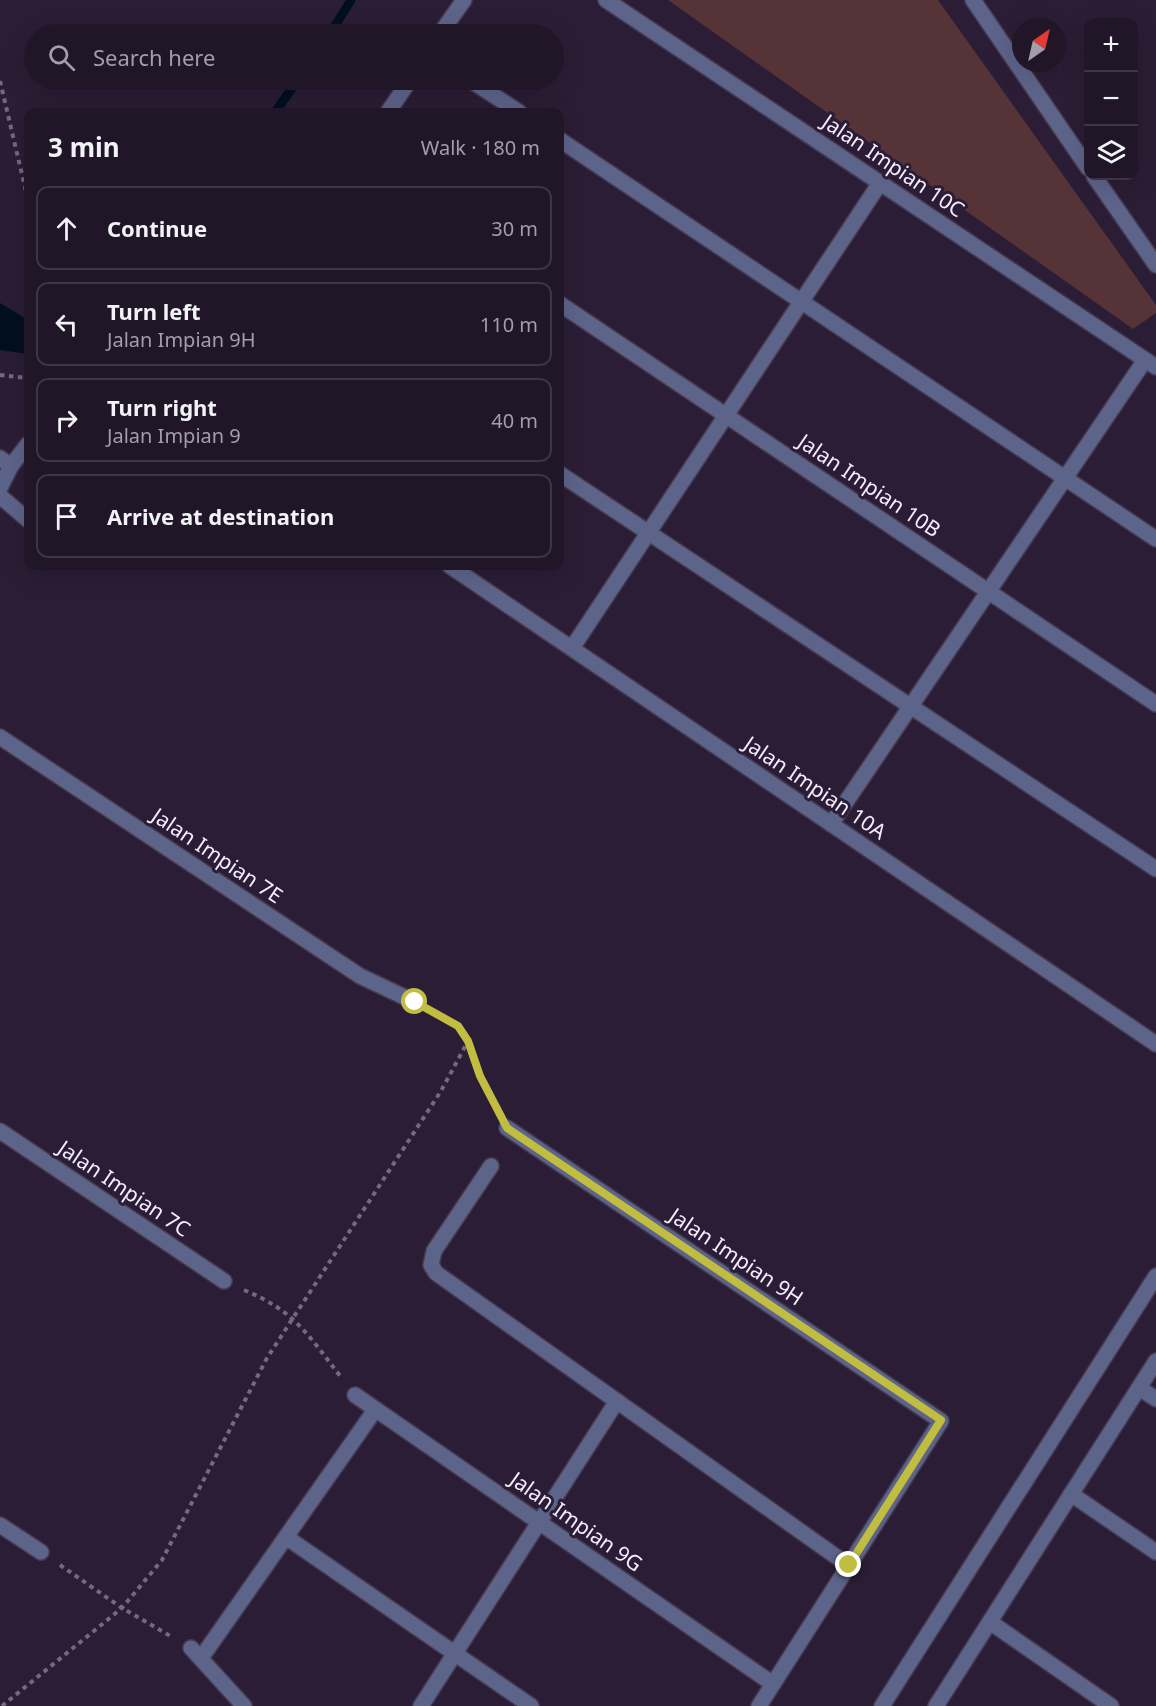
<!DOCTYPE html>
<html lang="en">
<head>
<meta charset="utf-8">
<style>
	:root { --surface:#201628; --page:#2d2334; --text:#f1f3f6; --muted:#a29fa8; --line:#3d3545 }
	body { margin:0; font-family:"Noto Sans",sans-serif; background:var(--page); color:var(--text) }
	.controls { position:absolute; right:18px; top:18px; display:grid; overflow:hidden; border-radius:12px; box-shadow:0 6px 24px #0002 }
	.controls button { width:54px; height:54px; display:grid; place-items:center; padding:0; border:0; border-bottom:2px solid var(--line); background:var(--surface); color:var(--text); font:30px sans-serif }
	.compass { position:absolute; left:1012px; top:18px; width:54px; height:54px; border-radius:50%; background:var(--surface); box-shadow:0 6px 24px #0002; rotate:34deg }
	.stop { position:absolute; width:18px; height:18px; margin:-14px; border:4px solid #c1bd40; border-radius:50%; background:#fff }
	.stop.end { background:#c1bd40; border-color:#fff; box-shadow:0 2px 6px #0008 }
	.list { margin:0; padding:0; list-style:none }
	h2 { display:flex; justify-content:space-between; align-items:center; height:78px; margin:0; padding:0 24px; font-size:26px }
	h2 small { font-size:20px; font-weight:400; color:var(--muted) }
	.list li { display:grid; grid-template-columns:39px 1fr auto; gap:18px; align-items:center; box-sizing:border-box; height:84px; margin:0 12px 12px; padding:0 12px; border:2px solid var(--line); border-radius:12px }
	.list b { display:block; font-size:22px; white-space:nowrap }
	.list p { margin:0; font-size:20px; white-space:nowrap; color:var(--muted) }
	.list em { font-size:20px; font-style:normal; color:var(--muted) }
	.icon { flex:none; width:33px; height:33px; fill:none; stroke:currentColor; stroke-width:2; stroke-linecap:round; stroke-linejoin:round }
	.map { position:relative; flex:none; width:1156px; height:1706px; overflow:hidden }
	.search { position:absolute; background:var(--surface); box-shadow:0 6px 24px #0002; left:24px; top:24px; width:540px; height:66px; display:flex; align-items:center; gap:15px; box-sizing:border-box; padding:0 21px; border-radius:33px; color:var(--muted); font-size:22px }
	.panel { position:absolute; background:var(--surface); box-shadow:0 6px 24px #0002; left:24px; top:108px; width:540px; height:462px; border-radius:12px }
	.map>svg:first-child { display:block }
</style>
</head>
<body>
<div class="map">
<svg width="1156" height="1706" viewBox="0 0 1156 1706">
	<rect width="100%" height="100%" fill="#2a1d35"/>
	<!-- green -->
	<path fill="#563337" d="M668 0H938L1156 305V313L1133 329Z"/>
	<!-- water -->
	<path fill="#000f1f" d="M0 303 28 320V354L0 350Z"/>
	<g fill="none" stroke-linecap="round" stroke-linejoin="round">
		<!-- stream -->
		<g stroke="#000f1f" stroke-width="9">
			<path d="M330 34 351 0"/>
			<path d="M275 112 298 80"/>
		</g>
		<defs>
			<g id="service">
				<path d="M470 80 519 112"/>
				<path d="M560 140 1156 539"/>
				<path d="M0 458 11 466 28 444"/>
				<path d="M560 474 1156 869"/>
				<path d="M0 488 11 466"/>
				<path d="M0 496 28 520"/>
				<path d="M572 648 880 183"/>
				<path d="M831 824 1145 360"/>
				<path d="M491 1166 434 1251 431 1265 436 1273 848 1565"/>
				<path d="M1139 1388 1156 1399"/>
				<path d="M286 1537 531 1706"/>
				<path d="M990 1622 1111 1706"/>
				<path d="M201 1658 375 1410"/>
				<path d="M421 1706 617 1401"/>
				<path d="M936 1706 1156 1361"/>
			</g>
			<g id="minor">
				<path d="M606 0 1156 367"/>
				<path d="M973 0 1088 168"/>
				<path d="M440 34 464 0"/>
				<path d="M388 112 410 80"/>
				<path d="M1094 176 1156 265"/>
				<path d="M560 304 1156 704"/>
				<path d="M450 566 1156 1044"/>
				<path d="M0 737 360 976 415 1002"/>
				<path d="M507 1128 941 1421 759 1706"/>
				<path d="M0 1131 224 1281"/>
				<path d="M355 1395 773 1684"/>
				<path d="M1071 1494 1156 1552"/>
				<path d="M0 1525 41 1552"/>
				<path d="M191 1648 244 1706"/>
			</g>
			<path id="tertiary" d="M882 1706 1156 1276"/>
		</defs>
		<!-- service casing -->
		<use href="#service" stroke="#463a51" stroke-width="18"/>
		<!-- minor casing -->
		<use href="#minor" stroke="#463a51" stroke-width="18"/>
		<!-- tertiary casing -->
		<use href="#tertiary" stroke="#463a51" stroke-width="18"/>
		<!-- path -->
		<g stroke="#74697e" stroke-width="4" stroke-dasharray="4.5 4.5" stroke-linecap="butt">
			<path d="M0 81 28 200"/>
			<path d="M0 375 28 378"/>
			<path d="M434 1013 457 1026 468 1041 480 1075 497 1107"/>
			<path d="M244 1290C295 1311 308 1335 341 1377"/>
			<path d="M60 1565 122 1608 172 1637"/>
			<path d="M2 1706 122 1608 162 1560 267 1358 441 1091 468 1041"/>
		</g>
		<!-- service -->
		<use href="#service" stroke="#5d648a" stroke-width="15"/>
		<!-- minor -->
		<use href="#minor" stroke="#5d648a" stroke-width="15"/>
		<!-- tertiary -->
		<use href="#tertiary" stroke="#5d648a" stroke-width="15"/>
	</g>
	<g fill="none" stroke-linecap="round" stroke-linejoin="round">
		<!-- route -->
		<path stroke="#c1bd40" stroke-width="8" d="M415 1002 458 1026 468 1041 480 1076 507 1128 941 1420 849 1565"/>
	</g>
	<g text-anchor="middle" stroke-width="6" stroke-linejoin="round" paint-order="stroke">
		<!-- street labels -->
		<g font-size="21" fill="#f5edfe" stroke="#2a1d35">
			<text transform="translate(893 166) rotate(34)" y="7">Jalan Impian 10C</text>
			<text transform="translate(869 486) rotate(34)" y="7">Jalan Impian 10B</text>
			<text transform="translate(815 788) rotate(34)" y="7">Jalan Impian 10A</text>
			<text transform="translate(217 856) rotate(34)" y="7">Jalan Impian 7E</text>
			<text transform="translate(124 1189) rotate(34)" y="7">Jalan Impian 7C</text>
			<text transform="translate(736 1257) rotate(34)" y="7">Jalan Impian 9H</text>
			<text transform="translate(576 1522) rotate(35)" y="7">Jalan Impian 9G</text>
		</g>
	</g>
</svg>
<div class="controls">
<button>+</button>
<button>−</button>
<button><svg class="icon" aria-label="layers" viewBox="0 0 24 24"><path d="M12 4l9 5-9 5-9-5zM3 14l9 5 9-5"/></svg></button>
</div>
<svg class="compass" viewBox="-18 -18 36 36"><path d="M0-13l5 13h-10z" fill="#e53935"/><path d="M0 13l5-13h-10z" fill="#a29fa8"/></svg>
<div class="stop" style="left:415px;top:1002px"></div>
<div class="stop end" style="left:849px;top:1565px"></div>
<div class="search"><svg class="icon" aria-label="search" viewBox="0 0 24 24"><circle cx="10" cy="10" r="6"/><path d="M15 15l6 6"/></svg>Search here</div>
<section class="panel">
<h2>3 min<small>Walk · 180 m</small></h2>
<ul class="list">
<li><svg class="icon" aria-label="ahead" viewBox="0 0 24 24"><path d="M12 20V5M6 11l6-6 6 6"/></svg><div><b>Continue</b></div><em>30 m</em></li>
<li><svg class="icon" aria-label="left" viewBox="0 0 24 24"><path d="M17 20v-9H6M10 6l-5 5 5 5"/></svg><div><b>Turn left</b><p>Jalan Impian 9H</p></div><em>110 m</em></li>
<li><svg class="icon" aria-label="right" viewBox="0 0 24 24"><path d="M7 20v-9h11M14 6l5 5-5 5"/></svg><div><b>Turn right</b><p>Jalan Impian 9</p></div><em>40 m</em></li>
<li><svg class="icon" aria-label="arrive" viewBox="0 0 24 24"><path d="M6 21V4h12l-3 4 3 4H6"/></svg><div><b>Arrive at destination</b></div></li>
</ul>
</section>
</div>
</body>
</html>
